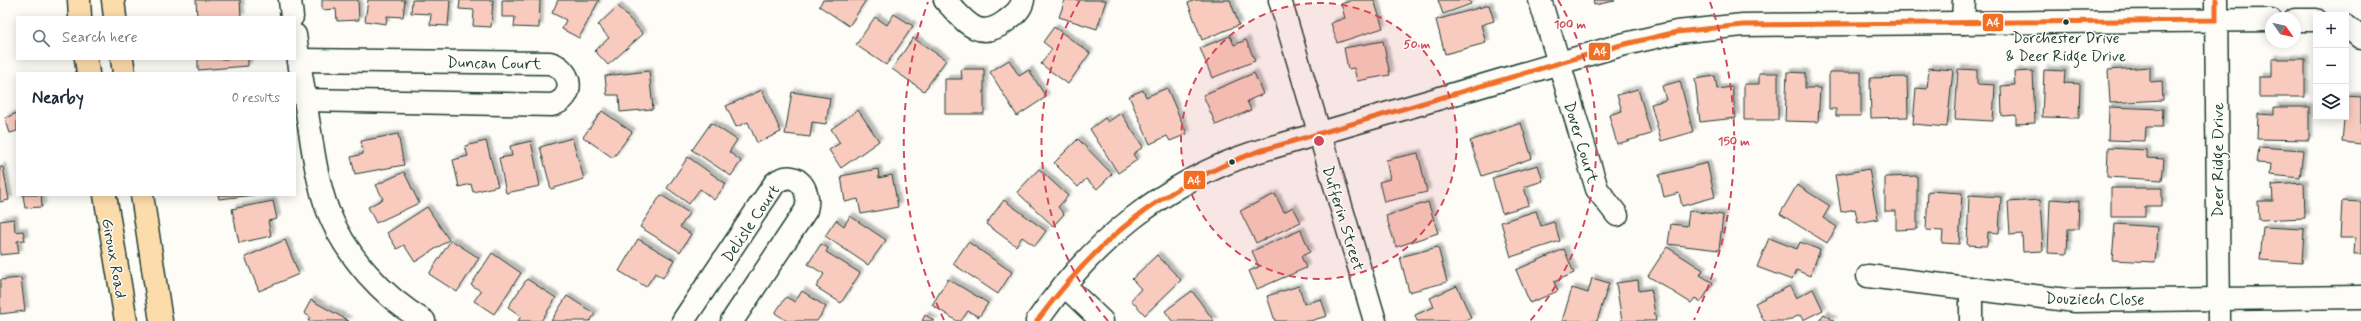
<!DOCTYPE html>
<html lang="en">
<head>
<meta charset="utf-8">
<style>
	:root { --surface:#fff; --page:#f2f2f3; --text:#1f2937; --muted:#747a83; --line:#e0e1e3 }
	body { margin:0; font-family:Mynerve,sans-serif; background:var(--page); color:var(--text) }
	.controls { position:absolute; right:12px; top:12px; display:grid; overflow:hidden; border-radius:0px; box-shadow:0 2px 10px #0003 }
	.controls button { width:36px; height:36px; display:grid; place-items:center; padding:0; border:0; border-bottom:1px solid var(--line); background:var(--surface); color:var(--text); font:20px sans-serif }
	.compass { position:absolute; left:2265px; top:12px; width:36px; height:36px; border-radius:50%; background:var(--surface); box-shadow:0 2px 10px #0003; rotate:124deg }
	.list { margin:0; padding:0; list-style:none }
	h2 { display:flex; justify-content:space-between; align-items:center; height:52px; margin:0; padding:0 16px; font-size:17px }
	h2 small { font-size:13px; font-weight:400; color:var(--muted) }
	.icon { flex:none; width:22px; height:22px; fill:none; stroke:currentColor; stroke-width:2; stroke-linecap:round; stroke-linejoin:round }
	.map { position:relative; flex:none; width:2361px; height:321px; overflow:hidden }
	.search { position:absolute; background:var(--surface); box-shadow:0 2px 10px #0003; left:16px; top:16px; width:280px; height:44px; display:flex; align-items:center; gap:10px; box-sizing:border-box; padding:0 14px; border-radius:0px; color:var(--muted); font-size:15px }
	.panel { position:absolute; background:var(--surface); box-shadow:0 2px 10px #0003; left:16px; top:72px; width:280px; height:124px; border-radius:0px }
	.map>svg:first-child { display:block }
</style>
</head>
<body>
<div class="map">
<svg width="2361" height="321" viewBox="0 0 2361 321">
	<defs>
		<filter id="shadow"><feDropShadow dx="3.5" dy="-3.5" stdDeviation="1" flood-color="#0004"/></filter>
	</defs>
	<rect width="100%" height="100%" fill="#fdfcf7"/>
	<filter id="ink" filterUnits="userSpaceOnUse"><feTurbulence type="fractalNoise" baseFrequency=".025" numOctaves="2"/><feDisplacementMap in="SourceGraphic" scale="8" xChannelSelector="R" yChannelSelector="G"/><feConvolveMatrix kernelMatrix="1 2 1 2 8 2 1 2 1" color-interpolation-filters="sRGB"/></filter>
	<g filter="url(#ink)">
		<!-- building -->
		<g fill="#f9cbbe" stroke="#1f3d34" filter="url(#shadow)">
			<path d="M196 0H240L241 17H197Z"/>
			<path d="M322 0H358L359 20 337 21 336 9 322 10Z"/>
			<path d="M368 0H405L403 17 387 16 386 24 365 21Z"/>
			<path d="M412 0H450L448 26 430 25 431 14 411 13Z"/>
			<path d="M460 0H493L491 27 473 26 474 10 459 9Z"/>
			<path d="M502 0H540L539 28 514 27 515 17H502Z"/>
			<path d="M558 0H599L579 38 562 29 566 20 552 13Z"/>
			<path d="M823 0H866L849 26 819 6Z"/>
			<path d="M1065 0H1106L1097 29 1059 17Z"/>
			<path d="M1195 0H1230L1239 25 1202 40 1188 3Z"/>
			<path d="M1353 0H1374L1383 28 1337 43 1331 23 1345 18 1341 4Z"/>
			<path d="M1438 0H1469L1471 4 1443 14Z"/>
			<path d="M1593 0H1614L1615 1 1594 5Z"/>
			<path d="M1489 5 1494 21 1481 25 1486 43 1445 54 1436 20Z"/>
			<path d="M618 6 643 34 608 65 595 51 609 38 598 25Z"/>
			<path d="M894 14 913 26 886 65 856 45 875 17 887 25Z"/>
			<path d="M1054 27 1090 53 1068 84 1041 64 1052 49 1043 42Z"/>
			<path d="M1230 36 1234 45 1246 40 1255 61 1212 78 1200 48Z"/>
			<path d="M913 38 946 60 924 91 892 69Z"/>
			<path d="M1383 41 1390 75 1357 81 1354 68 1348 69 1344 48Z"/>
			<path d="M198 59H248V66L198 70Z"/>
			<path d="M2272 59H2305V97H2259V77H2272Z"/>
			<path d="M1009 60 1019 76 1029 70 1046 97 1017 116 990 72Z"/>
			<path d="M2150 67V82L2162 81 2163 100 2110 103 2108 70Z"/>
			<path d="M1929 68 1953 70 1947 127 1913 124 1916 88 1927 89Z"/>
			<path d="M961 69H984V114H945V79H962Z"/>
			<path d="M1958 69 1977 70V84L1995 85 1993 121 1955 119Z"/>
			<path d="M2044 70 2065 71 2064 83 2080 84 2079 118 2042 117Z"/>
			<path d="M649 71 653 109 620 112 619 95H607L605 76Z"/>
			<path d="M2033 71 2035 123 2016 124V115L2002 116 2001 86 2015 85 2014 72Z"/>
			<path d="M1787 72 1805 73V88H1820L1818 122 1785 121Z"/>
			<path d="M1829 72H1861V116H1836V109H1829Z"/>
			<path d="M1254 73 1263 94 1247 101 1251 110 1216 125 1203 95Z"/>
			<path d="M1759 73H1778V120H1744V84H1759Z"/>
			<path d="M1715 76 1717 89 1732 87 1736 118 1700 122 1695 79Z"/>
			<path d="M1907 77 1908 117 1871 118 1870 78Z"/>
			<path d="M1680 81 1693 132 1661 141 1651 104 1666 100 1662 86Z"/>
			<path d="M1167 88 1187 134 1170 141 1167 136 1150 144 1129 96 1143 90 1146 97Z"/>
			<path d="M1638 89 1651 134 1617 144 1609 115 1622 111 1617 95Z"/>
			<path d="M762 90 781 132 757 143 748 122 736 127 726 106Z"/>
			<path d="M792 92 830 98 826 124 812 122 810 137 785 134Z"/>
			<path d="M2346 96 2361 97V144L2342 142Z"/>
			<path d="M2109 107 2163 109 2162 127H2146L2145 141 2108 140Z"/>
			<path d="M2274 107H2309V140L2257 139 2258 114 2274 115Z"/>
			<path d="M858 110 879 141 841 168 829 150 840 143 831 129Z"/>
			<path d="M602 111 632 132 613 158 583 137Z"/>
			<path d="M17 113V131L10 133 5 118Z"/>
			<path d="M1121 113 1143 147 1133 154 1137 160 1118 173 1090 129 1105 118 1108 122Z"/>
			<path d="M711 123 737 140 729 152 741 161 731 176 692 150Z"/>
			<path d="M1521 123 1532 158 1482 176 1470 141Z"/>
			<path d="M398 134 404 165 355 174 351 157 363 154 361 141Z"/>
			<path d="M572 138 584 179 551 189 540 147Z"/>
			<path d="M1078 139 1112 174 1097 189 1086 179 1078 187 1054 163Z"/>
			<path d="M486 141 498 186 473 192 471 184 459 187 453 160 468 156 465 146Z"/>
			<path d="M531 141 540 186 506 193 499 158 512 156 510 146Z"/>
			<path d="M2259 147 2303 150 2300 178 2270 175 2271 164 2257 163Z"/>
			<path d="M2108 148 2147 150V158L2164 159 2162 180 2107 177Z"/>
			<path d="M1418 153 1427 192 1384 202 1379 182 1390 179 1386 160Z"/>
			<path d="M688 157 726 184 714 200 700 189 689 204 667 188Z"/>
			<path d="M1707 163 1715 197 1682 206 1679 193 1664 197 1659 175Z"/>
			<path d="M1538 165 1543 181 1524 187 1529 205 1502 213 1492 178Z"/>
			<path d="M0 167H3L9 200 0 202Z"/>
			<path d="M878 169 879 178 892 175 898 207 861 214 858 199 845 202 841 176Z"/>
			<path d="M1039 169 1068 196 1058 207 1064 214 1053 226 1017 192Z"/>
			<path d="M1869 169 1878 219 1858 223 1855 209 1841 212 1835 175Z"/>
			<path d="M404 172 419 203 376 223 368 207 383 199 376 185Z"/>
			<path d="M1917 176V229L1896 230V211H1885V177Z"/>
			<path d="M2304 183 2305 218 2259 220 2258 201H2273L2272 185Z"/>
			<path d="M1797 185 1830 206 1823 218 1837 227 1827 243 1780 214Z"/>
			<path d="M2111 188H2162V206H2145V217H2111Z"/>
			<path d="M1928 191 1962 193 1959 244 1942 243 1943 231 1926 230Z"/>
			<path d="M1275 194 1284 212 1293 207 1301 222 1256 243 1240 211Z"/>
			<path d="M23 195H41L42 207 25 208Z"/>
			<path d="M218 195H254L219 199Z"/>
			<path d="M661 195 689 213 680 227 691 234 680 252 640 227Z"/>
			<path d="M1969 195 2001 197 1999 233 1988 232 1987 246 1967 245Z"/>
			<path d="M2050 199 2079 201 2078 229H2068L2067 254 2048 253Z"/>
			<path d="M1004 200 1046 231 1035 246 1022 237 1016 246 986 224Z"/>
			<path d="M2040 200 2043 251 2023 252 2022 234 2010 235 2008 202Z"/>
			<path d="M273 201 277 219 268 221 271 236 239 243 232 209Z"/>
			<path d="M2342 201 2361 202V254H2354L2355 238H2340Z"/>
			<path d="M1428 202 1438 233 1396 247 1386 216Z"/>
			<path d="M427 207 449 240 415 262 404 245 397 249 387 233Z"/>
			<path d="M1536 211 1541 226 1554 222 1560 241 1511 257 1501 222Z"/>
			<path d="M1689 211 1723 215 1719 250 1668 244 1671 224 1687 226Z"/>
			<path d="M850 216 886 240 868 265 825 236 836 220 844 226Z"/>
			<path d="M14 219 15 232 23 231 25 240 17 241 19 253 0 255V221Z"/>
			<path d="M2115 224 2158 227 2155 262 2112 260Z"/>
			<path d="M2263 227 2304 229 2302 263 2260 260Z"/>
			<path d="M1301 230 1310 252 1301 256 1306 268 1257 289 1249 271 1259 267 1252 251Z"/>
			<path d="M1769 238 1797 249 1800 242 1820 250 1810 276 1796 270 1792 280 1757 267Z"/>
			<path d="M638 239 674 260 663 278 655 273 646 287 619 271Z"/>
			<path d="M285 240 299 274 259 291 245 257Z"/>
			<path d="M451 240 479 258 457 292 429 274Z"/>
			<path d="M968 242 1012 272 998 294 953 264Z"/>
			<path d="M821 244 828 248 826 252 860 273 841 303 816 287 824 274 808 264Z"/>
			<path d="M1438 247 1447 282 1409 292 1400 257Z"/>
			<path d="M1667 247 1703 270 1700 275 1713 283 1701 302 1695 298 1691 303 1648 276Z"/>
			<path d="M1564 249 1574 273 1554 282 1558 291 1530 303 1516 270Z"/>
			<path d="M492 253 521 273 494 314 474 301 481 291 471 285Z"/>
			<path d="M1157 255 1181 280 1145 315 1131 300 1141 289 1132 279Z"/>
			<path d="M21 278 25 311 0 314V280Z"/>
			<path d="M1592 278 1609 283 1597 321H1562L1572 288 1588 293Z"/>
			<path d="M527 279 556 298 541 321H518L521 316 508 307Z"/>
			<path d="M948 279 988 303 979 317 968 311 961 321H957L932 305Z"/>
			<path d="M1638 280 1639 291 1651 289 1656 321H1622L1616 283Z"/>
			<path d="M1299 286 1304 304 1321 299 1327 316 1310 321H1275L1267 296Z"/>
			<path d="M1457 286 1471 318 1464 321H1417L1415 315 1434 307 1430 298Z"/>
			<path d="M1790 286 1796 298 1813 289 1823 310 1803 320 1800 315 1787 321H1764L1755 303Z"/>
			<path d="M802 291 826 307 817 321H787L775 313 786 297 795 302Z"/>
			<path d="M1192 291 1214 321H1172L1165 311Z"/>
			<path d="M567 296 595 314 590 321H551Z"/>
			<path d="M311 300 349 321H308L310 317 304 313Z"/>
			<path d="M1824 314 1834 321H1819Z"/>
			<path d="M925 315 935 321H922Z"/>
		</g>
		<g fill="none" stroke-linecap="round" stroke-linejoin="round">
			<defs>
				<g id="minor">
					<path d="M290 0 292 17"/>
					<path d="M945 0C964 20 978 43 1006 21 1014 15 1021 10 1023 0"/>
					<path d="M1280 0 1375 321"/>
					<path d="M1540 0 1597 189 1617 215"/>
					<path d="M2216 0 2219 321"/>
					<path d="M2295 20H2316"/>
					<path d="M1963 23 1964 0"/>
					<path d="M2346 26 2361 38"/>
					<path d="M295 35C299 63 304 91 308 119 313 150 317 182 328 211 346 256 383 297 424 321"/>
					<path d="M299 60 550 63C573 70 576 98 552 105L305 100"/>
					<path d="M1868 276 2075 301 2361 297"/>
					<path d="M1064 285 1102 321"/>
					<path d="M683 321 775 183C795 167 812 189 806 210L732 321"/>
					<path d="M1037 321C1091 243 1164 182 1256 152L1621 45 1677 32 1743 25 2271 20"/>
					<path d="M1971 321V288"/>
				</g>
				<g id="major">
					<path d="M79 0 80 17"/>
					<path d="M113 0 115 17"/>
					<path d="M86 59 88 73"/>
					<path d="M122 59 124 73"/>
					<path d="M105 195 126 321"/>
					<path d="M142 195 161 321"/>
				</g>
			</defs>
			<!-- minor casing -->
			<use href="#minor" stroke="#1f3d34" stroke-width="25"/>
			<!-- major casing -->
			<use href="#major" stroke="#1f3d34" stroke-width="25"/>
			<!-- minor -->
			<use href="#minor" stroke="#fdfcf7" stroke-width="22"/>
			<!-- major -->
			<use href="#major" stroke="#fddcac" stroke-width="22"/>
			<defs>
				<path id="bus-1" d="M1037 321C1099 238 1159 189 1256 152L1621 45 1677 32 1743 25 2216 20V0"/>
			</defs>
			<!-- bus-1 casing -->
			<use href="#bus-1" stroke="#fdfcf7" stroke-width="8"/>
			<!-- bus-1 -->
			<use href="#bus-1" stroke="#f16f25" stroke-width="5"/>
		</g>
	</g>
	<!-- distance rings -->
	<circle cx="1319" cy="141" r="138" fill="#d1495b" fill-opacity=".12"/>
	<g fill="none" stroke="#d1495b" stroke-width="2" stroke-dasharray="7 5">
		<circle cx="1319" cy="141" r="138"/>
		<path d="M1108 321A277 277 0 0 1 1080 0M1558 0A277 277 0 0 1 1530 321"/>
		<path d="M944 320A415 415 0 0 1 928 2M1710 2A415 415 0 0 1 1694 320"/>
	</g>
	<!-- markers -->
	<g fill="#1f3d34" stroke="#fdfcf7" stroke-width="1.5">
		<circle cx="2066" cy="22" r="3.5"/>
		<circle cx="1232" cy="162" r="3.5"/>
	</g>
	<g text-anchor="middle" stroke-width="3" stroke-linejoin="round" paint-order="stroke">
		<!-- bus labels -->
		<g font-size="15" fill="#1f3d34" stroke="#fdfcf7">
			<text x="2066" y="43">Dorchester Drive<tspan x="2066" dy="18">&amp; Deer Ridge Drive</tspan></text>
		</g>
		<!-- street labels -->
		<g font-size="16" fill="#1f3d34" stroke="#fdfcf7">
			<text transform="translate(494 62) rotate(1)" y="6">Duncan Court</text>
			<text transform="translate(1582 142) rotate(73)" y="6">Dover Court</text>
			<text transform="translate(2217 160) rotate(-90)" y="6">Deer Ridge Drive</text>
			<text transform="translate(1344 218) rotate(73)" y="6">Dufferin Street</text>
			<text transform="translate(750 223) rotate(-56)" y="6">Delisle Court</text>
			<text transform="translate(115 258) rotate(80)" y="6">Giroux Road</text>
			<text transform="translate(2095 298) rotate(1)" y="6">Douziech Close</text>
		</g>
	</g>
	<circle cx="1319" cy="141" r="6" fill="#d1495b" stroke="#fdfcf7" stroke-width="2"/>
	<g font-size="12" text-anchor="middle" font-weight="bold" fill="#d1495b" stroke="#fdfcf7" stroke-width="3" stroke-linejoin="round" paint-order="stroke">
		<text x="1570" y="28">100 m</text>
		<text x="1417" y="48">50 m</text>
		<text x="1734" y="145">150 m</text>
	</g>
	<g stroke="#fdfcf7" stroke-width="1.5">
		<rect x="1982" y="13" width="22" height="19" rx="4" fill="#f16f25"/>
		<rect x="1588" y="42" width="23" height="19" rx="4" fill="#f16f25"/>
		<rect x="1183" y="170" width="23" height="20" rx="4" fill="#f16f25"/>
	</g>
	<g font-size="11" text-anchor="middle" font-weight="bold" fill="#fff">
		<text x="1993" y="26">A4</text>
		<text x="1600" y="55">A4</text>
		<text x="1194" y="184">A4</text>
	</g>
</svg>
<div class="controls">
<button>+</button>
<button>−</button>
<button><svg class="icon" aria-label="layers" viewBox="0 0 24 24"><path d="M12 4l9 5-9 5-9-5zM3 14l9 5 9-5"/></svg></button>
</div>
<svg class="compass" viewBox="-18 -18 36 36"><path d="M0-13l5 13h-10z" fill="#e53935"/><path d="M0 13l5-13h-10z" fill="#747a83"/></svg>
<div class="search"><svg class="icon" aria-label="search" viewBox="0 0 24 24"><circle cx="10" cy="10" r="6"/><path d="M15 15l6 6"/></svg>Search here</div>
<section class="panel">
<h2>Nearby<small>0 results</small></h2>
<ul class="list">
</ul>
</section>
</div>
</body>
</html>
